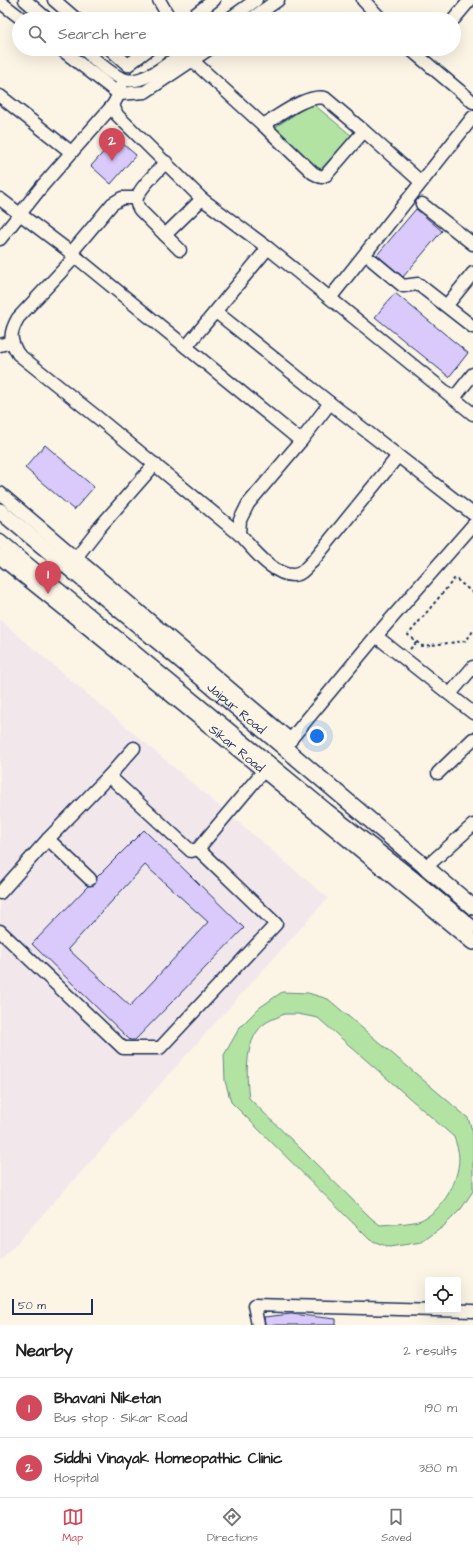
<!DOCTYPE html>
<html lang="en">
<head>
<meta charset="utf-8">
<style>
	:root { --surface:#fff; --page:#f2f2f2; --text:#222; --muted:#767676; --line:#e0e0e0; --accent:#d1495b }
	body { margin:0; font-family:"Architects Daughter",sans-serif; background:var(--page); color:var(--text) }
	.controls { position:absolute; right:12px; bottom:12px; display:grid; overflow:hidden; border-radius:4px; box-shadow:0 4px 16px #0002 }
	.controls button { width:36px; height:36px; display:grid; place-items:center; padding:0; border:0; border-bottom:1px solid var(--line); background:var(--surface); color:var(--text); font:20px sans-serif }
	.scale { position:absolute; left:12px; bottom:10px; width:81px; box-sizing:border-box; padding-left:4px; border:2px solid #1b2f5e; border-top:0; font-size:11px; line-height:14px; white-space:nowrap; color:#1b2f5e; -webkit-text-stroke:3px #fcf5e5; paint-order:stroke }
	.you { position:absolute; left:317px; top:736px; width:14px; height:14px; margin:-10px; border:3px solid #fff; border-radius:50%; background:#1a73e8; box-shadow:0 0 0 6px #1a73e833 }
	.badge { display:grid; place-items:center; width:26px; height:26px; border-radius:50%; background:var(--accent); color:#fff; font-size:13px; font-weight:700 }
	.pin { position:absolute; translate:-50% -33px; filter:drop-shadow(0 1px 2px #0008) }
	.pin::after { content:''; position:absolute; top:21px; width:14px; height:12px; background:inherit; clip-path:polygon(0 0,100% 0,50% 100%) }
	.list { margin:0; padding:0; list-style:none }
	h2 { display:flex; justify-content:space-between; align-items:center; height:52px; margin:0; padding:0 16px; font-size:17px }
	h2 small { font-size:13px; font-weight:400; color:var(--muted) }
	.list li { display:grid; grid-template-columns:26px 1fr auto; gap:12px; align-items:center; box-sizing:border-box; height:60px; padding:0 16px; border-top:1px solid var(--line) }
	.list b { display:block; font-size:15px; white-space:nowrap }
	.list p { margin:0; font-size:13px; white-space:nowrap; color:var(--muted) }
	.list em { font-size:13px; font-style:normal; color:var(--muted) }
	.icon { flex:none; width:22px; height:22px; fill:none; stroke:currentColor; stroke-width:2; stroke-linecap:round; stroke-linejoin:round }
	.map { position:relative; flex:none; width:473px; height:1325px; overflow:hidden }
	.search { position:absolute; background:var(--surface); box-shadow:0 4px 16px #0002; left:12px; right:12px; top:12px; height:44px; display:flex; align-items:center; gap:10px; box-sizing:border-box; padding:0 14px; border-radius:22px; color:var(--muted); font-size:15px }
	.sheet { height:172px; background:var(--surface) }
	nav { display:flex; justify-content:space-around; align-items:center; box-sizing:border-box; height:56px; border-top:1px solid var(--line); background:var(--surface); font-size:11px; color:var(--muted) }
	nav a { display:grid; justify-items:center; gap:2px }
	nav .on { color:var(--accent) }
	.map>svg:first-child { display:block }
</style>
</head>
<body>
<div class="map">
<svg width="473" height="1325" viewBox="0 0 473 1325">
	<rect width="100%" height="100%" fill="#fcf5e5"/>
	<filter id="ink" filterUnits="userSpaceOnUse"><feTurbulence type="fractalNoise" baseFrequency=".025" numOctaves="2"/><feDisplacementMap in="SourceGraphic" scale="8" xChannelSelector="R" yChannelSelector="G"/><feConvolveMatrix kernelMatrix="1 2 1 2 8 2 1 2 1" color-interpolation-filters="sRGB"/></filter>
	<g filter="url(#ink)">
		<!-- built -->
		<path fill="#f2e8ec" d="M0 620 328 898 0 1262Z"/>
		<!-- green -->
		<g fill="#b2e3a3" stroke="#668980" fill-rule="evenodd">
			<path d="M312 103 352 136 317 173 274 128Z"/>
			<path d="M282 992 308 993 328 999 468 1118 473 1133V1191L461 1209 444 1226 422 1242 389 1247 370 1240 231 1102 225 1081 224 1055 240 1027 259 1008ZM284 1014H298L318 1018 454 1137C456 1143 459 1151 459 1158 459 1182 440 1217 414 1222 403 1224 391 1224 380 1225L371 1218 249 1098C246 1075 244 1036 267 1022 272 1019 279 1017 284 1014Z"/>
		</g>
		<!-- building -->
		<g fill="#dacafc" stroke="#1b2f5e" fill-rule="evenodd">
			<path d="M116 138 136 155 111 184 91 166Z"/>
			<path d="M416 209 442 231 403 277 377 255Z"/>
			<path d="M395 293 468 353 449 377 375 317Z"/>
			<path d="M45 445 94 487 74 510 25 468Z"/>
			<path d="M144 830 244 928 135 1040H130L32 944 88 886 95 884 97 877ZM145 865 208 922 130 1006 68 949Z"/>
			<path d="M291 1314 336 1319V1325H265L264 1317Z"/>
		</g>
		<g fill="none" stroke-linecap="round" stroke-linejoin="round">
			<defs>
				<g id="minor">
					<path d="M25 0 47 19"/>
					<path d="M54 0 76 19"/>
					<path d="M159 0 170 19"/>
					<path d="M363 0 381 19"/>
					<path d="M0 2 22 19"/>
					<path d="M189 19 214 0"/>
					<path d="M229 19 256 0"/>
					<path d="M251 19 278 0"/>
					<path d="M454 19 470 0"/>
					<path d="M61 49 119 94 145 92 209 49"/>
					<path d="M83 49C95 59 108 73 123 79 143 87 172 60 188 49"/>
					<path d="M110 49 128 65 149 49"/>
					<path d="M410 49 473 102"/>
					<path d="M193 61 263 125"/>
					<path d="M0 96 71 152"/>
					<path d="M113 105 117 115 202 199 268 248 473 414"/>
					<path d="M364 131 325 98C306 94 279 116 263 125L313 173 321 177 326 175 364 131 421 182"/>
					<path d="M166 162C158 171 140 187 137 198 135 203 138 206 140 210L180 250"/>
					<path d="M0 199 65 248 301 441"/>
					<path d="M422 204 473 244"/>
					<path d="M165 235 202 199"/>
					<path d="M0 239 43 185 113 105 119 94 123 79"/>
					<path d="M71 253 112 204 122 198H136"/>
					<path d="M75 257 18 318C10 332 9 339 18 354L97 417 239 534"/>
					<path d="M373 261 403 286 418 284 473 327"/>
					<path d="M330 298 473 117"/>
					<path d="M447 305 473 273"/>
					<path d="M216 312 330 403 473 514"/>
					<path d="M0 345 12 342"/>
					<path d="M186 347 268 248"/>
					<path d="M454 398 473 374"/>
					<path d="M330 403 301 441 248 504 240 520 239 534C251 547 277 581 298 574 303 573 308 565 312 562L398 456"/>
					<path d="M0 493 291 740"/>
					<path d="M0 541 327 810 415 879 473 927"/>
					<path d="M71 564 99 528 155 464"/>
					<path d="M376 636 473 713"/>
					<path d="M450 694 473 667"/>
					<path d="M286 745 376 636 473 525"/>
					<path d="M438 773 473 739"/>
					<path d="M109 776 134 748"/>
					<path d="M48 839 90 879"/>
					<path d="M425 868 473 825"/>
					<path d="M0 893 48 839 109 776 191 851 198 849 265 769"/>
					<path d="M0 931 123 1048H160L276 924 198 849"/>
					<path d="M258 1325 254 1305 473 1311"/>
				</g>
				<g id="major">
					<path id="s1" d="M0 511 178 658 473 907"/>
					<path id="s2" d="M0 556C159 683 316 812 473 942"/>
				</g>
			</defs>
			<!-- minor casing -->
			<use href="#minor" stroke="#1b2f5e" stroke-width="15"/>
			<!-- major casing -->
			<use href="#major" stroke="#1b2f5e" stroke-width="18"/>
			<!-- path -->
			<g stroke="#1b2f5e" stroke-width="2" stroke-dasharray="3 3" stroke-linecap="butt">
				<path d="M473 593 455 578 408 635 422 646 466 641 473 631"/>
				<path d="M410 649 417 642"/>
			</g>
			<!-- minor -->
			<use href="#minor" stroke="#fcf5e5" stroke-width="12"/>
			<!-- major -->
			<use href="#major" stroke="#fcf5e5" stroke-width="15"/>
		</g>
	</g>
	<g text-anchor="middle" stroke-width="3" stroke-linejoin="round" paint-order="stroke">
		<!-- street labels -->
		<g font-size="13" fill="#1b2f5e" stroke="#fcf5e5">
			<text dy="5" stroke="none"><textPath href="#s1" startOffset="308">Jaipur Road</textPath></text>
			<text dy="5" stroke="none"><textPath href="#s2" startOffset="305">Sikar Road</textPath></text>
		</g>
	</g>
</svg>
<div class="controls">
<button><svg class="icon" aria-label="locate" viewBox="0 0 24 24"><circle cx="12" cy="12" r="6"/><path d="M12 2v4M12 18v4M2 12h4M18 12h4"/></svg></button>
</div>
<div class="scale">50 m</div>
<div class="you"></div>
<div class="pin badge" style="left:48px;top:594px">1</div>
<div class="pin badge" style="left:112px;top:161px">2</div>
<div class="search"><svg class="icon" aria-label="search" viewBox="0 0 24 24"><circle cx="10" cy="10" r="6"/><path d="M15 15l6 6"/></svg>Search here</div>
</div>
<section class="sheet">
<h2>Nearby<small>2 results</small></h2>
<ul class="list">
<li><span class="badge">1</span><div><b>Bhavani Niketan</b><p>Bus stop · Sikar Road</p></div><em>190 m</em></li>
<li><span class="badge">2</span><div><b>Siddhi Vinayak Homeopathic Clinic</b><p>Hospital</p></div><em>380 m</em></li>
</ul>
</section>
<nav>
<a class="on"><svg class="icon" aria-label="map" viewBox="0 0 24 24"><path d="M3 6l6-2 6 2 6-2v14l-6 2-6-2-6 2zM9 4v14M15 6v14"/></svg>Map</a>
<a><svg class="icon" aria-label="directions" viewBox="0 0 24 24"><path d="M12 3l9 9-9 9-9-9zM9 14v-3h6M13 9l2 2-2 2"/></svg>Directions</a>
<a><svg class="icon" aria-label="saved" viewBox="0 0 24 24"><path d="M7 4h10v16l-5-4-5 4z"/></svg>Saved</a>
</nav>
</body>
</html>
